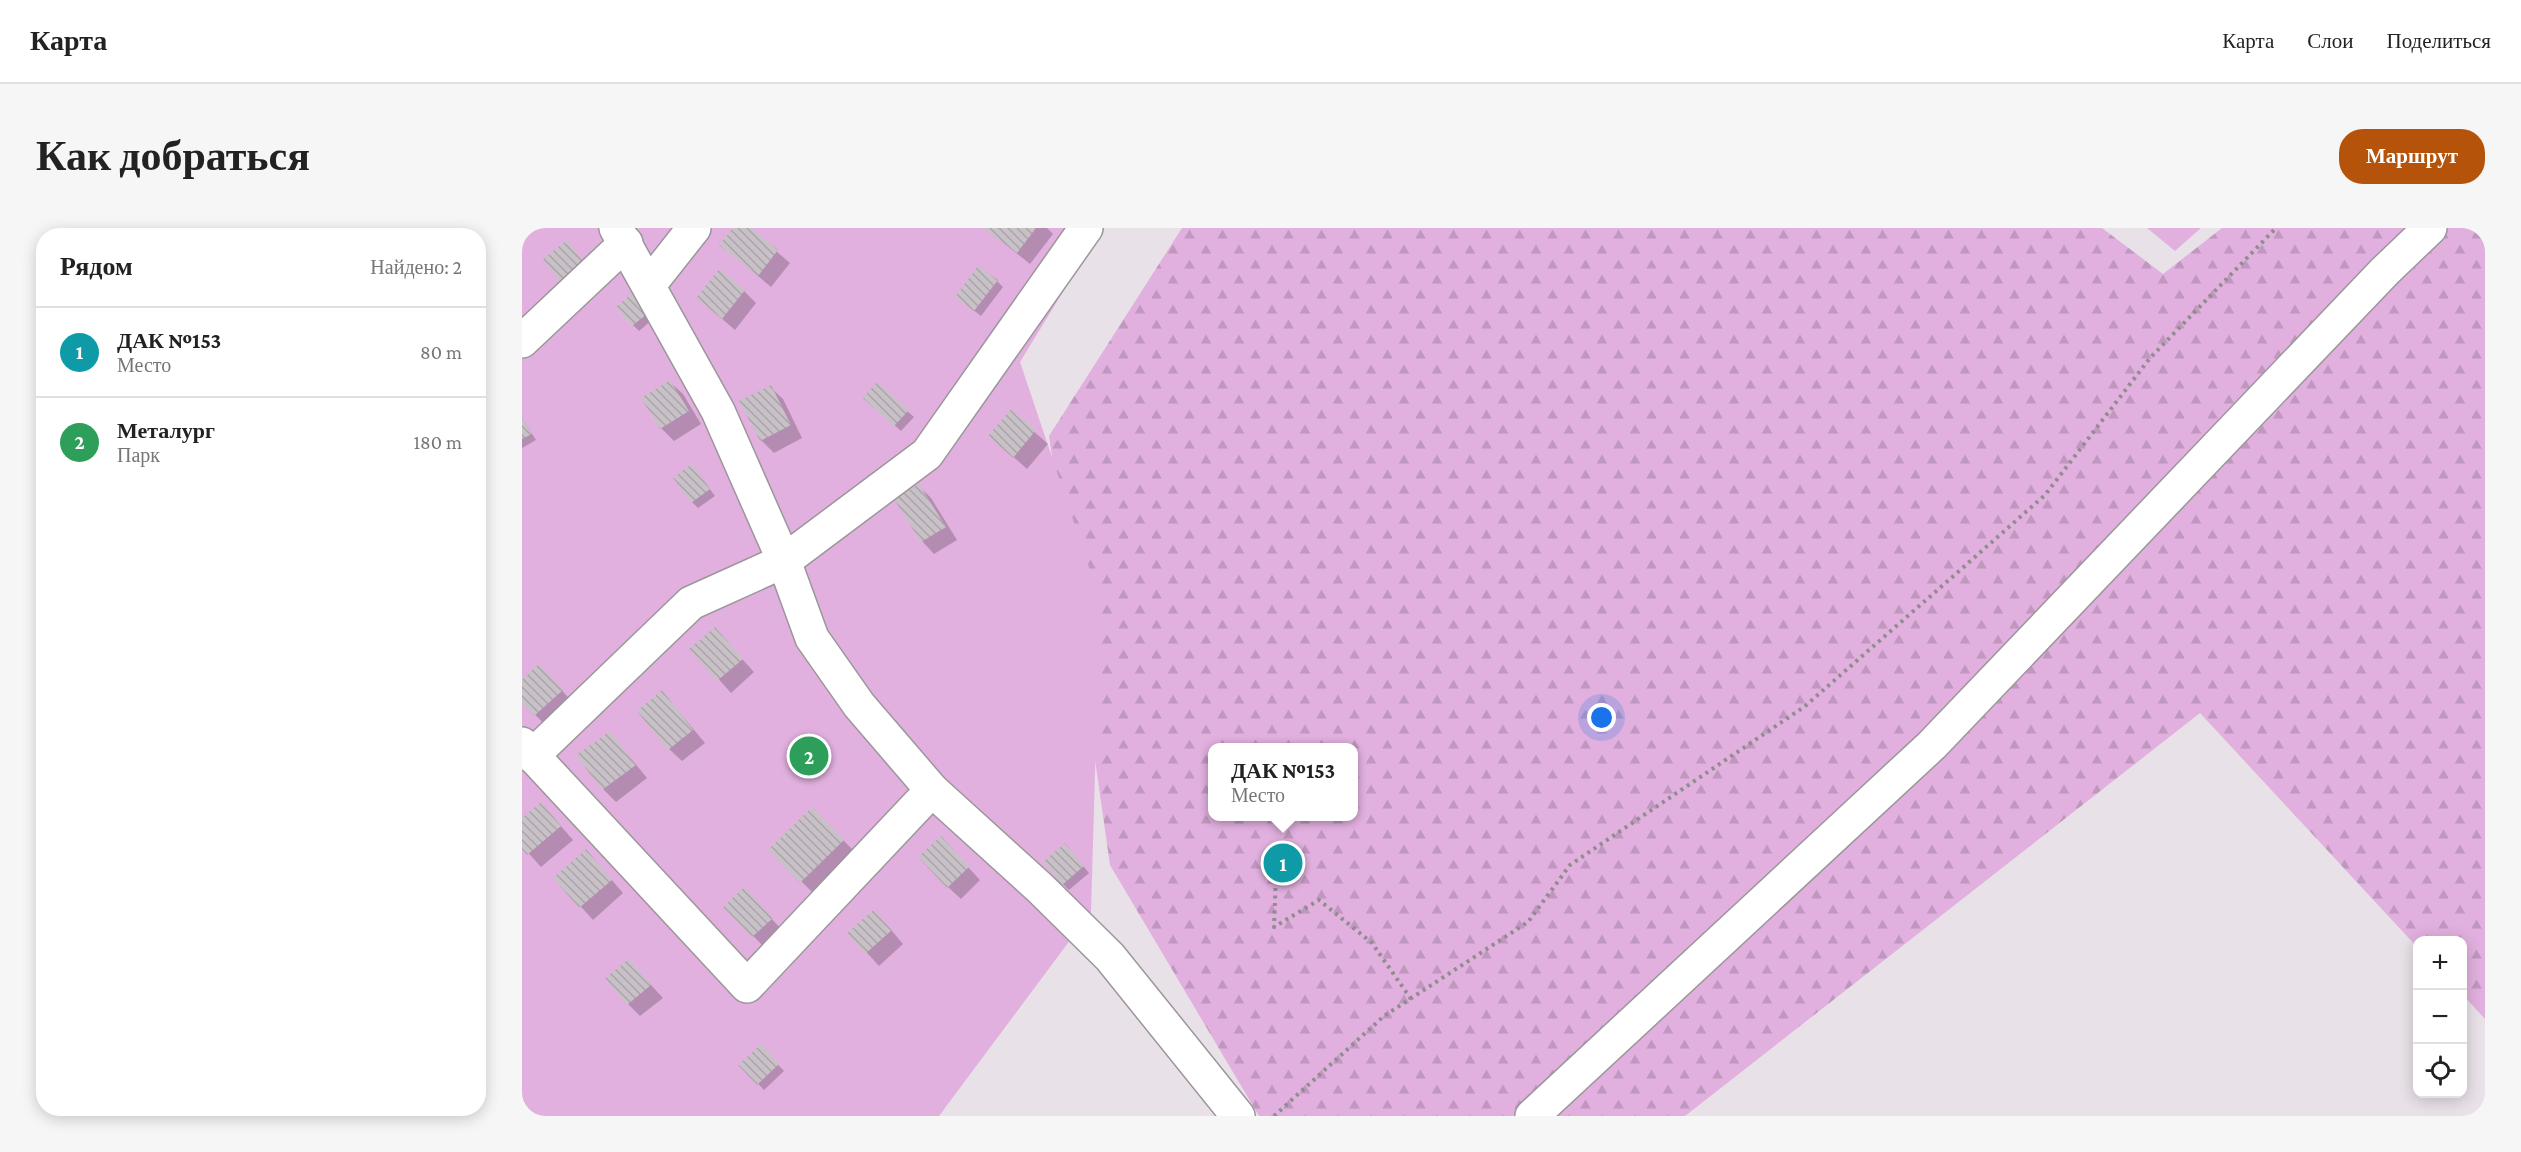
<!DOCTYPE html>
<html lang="ru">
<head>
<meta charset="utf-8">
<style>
	:root { --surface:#fff; --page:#f6f6f6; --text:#222; --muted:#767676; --line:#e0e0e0; --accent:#b45309 }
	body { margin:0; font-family:"Crimson Pro",serif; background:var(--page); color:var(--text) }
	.controls { position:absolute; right:18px; bottom:18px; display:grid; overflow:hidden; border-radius:12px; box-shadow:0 3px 15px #0003 }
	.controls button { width:54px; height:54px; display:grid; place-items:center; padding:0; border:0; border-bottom:2px solid var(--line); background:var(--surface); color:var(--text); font:30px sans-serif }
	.you { position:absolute; left:1080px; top:490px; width:21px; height:21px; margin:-15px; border:4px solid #fff; border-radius:50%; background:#1a73e8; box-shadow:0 0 0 9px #1a73e833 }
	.badge { display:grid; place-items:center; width:39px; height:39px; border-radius:50%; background:var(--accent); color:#fff; font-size:20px; font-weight:700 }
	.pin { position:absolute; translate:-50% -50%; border:3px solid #fff; box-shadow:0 2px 6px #0006 }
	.popup { position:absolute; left:686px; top:515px; width:150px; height:78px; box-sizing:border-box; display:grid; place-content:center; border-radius:12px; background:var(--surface); filter:drop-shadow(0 2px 4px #0005); font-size:20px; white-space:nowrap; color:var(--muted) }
	.popup b { font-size:22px; color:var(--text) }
	.popup::after { content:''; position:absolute; left:50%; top:100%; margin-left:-12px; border:12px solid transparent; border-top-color:var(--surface) }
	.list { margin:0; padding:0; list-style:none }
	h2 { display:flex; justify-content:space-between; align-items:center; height:78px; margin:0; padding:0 24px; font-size:26px }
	h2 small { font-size:20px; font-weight:400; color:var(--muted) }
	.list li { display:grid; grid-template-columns:39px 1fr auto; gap:18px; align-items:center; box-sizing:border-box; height:90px; padding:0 24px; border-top:2px solid var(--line) }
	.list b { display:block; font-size:22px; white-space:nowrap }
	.list p { margin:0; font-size:20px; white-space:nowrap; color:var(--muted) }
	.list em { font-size:20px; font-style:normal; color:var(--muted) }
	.icon { flex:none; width:33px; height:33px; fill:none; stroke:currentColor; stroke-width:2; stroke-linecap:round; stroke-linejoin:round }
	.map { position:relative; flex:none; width:1963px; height:888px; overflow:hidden; border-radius:24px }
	header { display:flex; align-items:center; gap:36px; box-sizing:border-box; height:84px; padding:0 30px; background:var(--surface); border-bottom:2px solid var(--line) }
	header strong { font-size:28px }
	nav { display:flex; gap:33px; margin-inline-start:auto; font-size:21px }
	.intro { display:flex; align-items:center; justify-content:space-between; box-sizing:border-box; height:144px; padding:0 36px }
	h1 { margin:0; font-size:42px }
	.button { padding:15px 27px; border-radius:24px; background:var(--accent); color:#fff; font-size:21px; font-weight:700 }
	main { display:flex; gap:36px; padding:0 36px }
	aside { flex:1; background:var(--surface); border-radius:24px; box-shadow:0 3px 15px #0003 }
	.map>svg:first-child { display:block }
</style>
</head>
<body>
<header>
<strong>Карта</strong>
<nav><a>Карта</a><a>Слои</a><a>Поделиться</a></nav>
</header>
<div class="intro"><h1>Как добраться</h1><a class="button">Маршрут</a></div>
<main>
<aside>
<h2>Рядом<small>Найдено: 2</small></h2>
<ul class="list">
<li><span class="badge" style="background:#0f9aa8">1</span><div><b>ДАК №153</b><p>Место</p></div><em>80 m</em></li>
<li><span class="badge" style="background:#2e9e5b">2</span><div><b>Металург</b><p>Парк</p></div><em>180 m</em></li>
</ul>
</aside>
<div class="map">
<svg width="1963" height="888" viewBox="0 0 1963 888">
	<defs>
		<pattern id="forest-firs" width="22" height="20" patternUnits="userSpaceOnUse" patternTransform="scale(1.5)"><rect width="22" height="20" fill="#e1b0de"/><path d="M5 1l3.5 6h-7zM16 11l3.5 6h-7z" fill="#c097be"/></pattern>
		<pattern id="building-back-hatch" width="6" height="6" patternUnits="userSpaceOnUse" patternTransform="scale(1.5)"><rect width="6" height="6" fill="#c8c1c7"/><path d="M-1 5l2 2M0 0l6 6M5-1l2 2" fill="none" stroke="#aba5aa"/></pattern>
	</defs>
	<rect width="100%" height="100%" fill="#e8e1e7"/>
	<!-- forest -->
	<path fill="url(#forest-firs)" fill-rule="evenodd" d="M660 0H1580L1641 46 1700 0H1963V791L1941 767 1940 712H1896L1895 719 1678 485 1163 888H737L588 637 527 208ZM690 520H831V588H690Z"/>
	<!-- garden -->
	<g fill="#e1b0de">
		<path d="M0 0H580L498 134 578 372 569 684 417 888H0Z"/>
		<path d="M1625 0H1679L1653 23Z"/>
	</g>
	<!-- shadow -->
	<g fill="#0003">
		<path d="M213 0H227L268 35 249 59 199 17Z"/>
		<path d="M463 0H525L531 6 508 36Z"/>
		<path d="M475 53 481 59 459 88 441 74Z"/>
		<path d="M222 63 234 75 213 102 176 70Z"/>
		<path d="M109 68 130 92 117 103 111 97Z"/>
		<path d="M148 154 161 166 179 196 152 213 139 200Z"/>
		<path d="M355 156 392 189 379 203 349 176Z"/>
		<path d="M248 159 261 171 280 210 252 225 239 212 219 174Z"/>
		<path d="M489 183 526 216 505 241 468 208Z"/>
		<path d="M0 190 14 212 0 220Z"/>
		<path d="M170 238 193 268 176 280 170 274Z"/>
		<path d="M397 258 409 270 435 312 412 326 400 313Z"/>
		<path d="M193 401 232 444 209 465 170 421Z"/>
		<path d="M30 451 52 476 25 499 0 473V454Z"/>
		<path d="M140 464 183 515 160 533 147 521Z"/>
		<path d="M88 505 125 550 94 574 81 561 57 528Z"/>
		<path d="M290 581 334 625 292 666 248 622Z"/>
		<path d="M31 589 51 612 19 639 0 618V592Z"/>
		<path d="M431 623 458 652 439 671 426 659Z"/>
		<path d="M549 623 567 645 547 662 541 656Z"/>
		<path d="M76 636 101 665 71 692 33 650Z"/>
		<path d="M234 674 262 704 244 721 203 679Z"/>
		<path d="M364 696 381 716 357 738 327 705Z"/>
		<path d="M107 733 141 770 118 788 106 776Z"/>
		<path d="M238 818 262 843 242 862 218 837Z"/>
	</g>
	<!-- building -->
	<g fill="url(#building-back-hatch)">
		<path d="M211 0H229L256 22 236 48 197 17Z"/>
		<path d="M461 0H514L495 25Z"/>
		<path d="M45 12 63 36 38 54 21 31Z"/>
		<path d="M456 38 476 52 452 83 433 69Z"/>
		<path d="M197 41 223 62 200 91 174 70Z"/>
		<path d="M109 66 125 86 110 98 94 79Z"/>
		<path d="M148 152 167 183 138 201 119 170Z"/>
		<path d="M355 154 387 182 372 198 341 170Z"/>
		<path d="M249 157 269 197 238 213 217 173Z"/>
		<path d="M489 181 514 202 491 230 466 208Z"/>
		<path d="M0 190 10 206 0 211Z"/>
		<path d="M170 236 188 261 169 275 151 250Z"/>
		<path d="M397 256 424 299 399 314 372 271Z"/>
		<path d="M193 399 221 431 195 453 167 421Z"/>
		<path d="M17 436 41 462 12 488 0 475V452Z"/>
		<path d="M140 462 171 502 146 522 115 483Z"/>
		<path d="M88 503 114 537 80 562 54 527Z"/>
		<path d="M19 574 39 598 5 627 0 621V590Z"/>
		<path d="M290 579 322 612 278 655 246 622Z"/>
		<path d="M419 608 447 639 425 660 396 629Z"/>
		<path d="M543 615 562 638 540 657 521 634Z"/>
		<path d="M64 621 90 652 57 680 31 650Z"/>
		<path d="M222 659 251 690 230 709 201 679Z"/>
		<path d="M351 682 370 702 343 726 325 705Z"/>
		<path d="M107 731 129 757 105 777 83 750Z"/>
		<path d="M239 816 257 836 235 857 216 837Z"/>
	</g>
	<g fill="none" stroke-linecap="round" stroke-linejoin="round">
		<defs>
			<g id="street">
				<path d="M94 0 196 183 262 333 290 410 337 477 410 562 518 660 588 729 716 888"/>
				<path d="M127 57 172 0"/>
				<path d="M0 113 104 15"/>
				<path d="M0 516 225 758 410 562"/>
				<path d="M10 528 169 375 262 333 405 226 564 0"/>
			</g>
			<path id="secondary" d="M1010 888 1410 517 1863 43 1908 0"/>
		</defs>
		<!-- street casing -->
		<use href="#street" stroke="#9c969b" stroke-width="36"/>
		<!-- secondary casing -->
		<use href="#secondary" stroke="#9c969b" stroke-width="36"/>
		<!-- path -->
		<g stroke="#918c90" stroke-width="4" stroke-dasharray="3 4.5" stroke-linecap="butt">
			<path d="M754 645 752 699 797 672 850 715 889 771"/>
			<path d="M752 888 862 788 1006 694 1048 637 1282 479 1436 344 1523 267 1628 130 1754 0"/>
		</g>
		<!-- street -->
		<use href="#street" stroke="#fff" stroke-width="33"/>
		<!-- secondary -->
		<use href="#secondary" stroke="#fff" stroke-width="33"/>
	</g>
</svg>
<div class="controls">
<button>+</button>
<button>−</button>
<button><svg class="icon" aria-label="locate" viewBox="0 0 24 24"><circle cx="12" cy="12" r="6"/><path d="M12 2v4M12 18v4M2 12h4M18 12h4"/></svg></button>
</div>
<div class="you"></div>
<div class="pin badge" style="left:761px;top:635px;background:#0f9aa8">1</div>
<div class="popup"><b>ДАК №153</b>Место</div>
<div class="pin badge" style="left:287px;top:528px;background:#2e9e5b">2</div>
</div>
</main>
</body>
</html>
